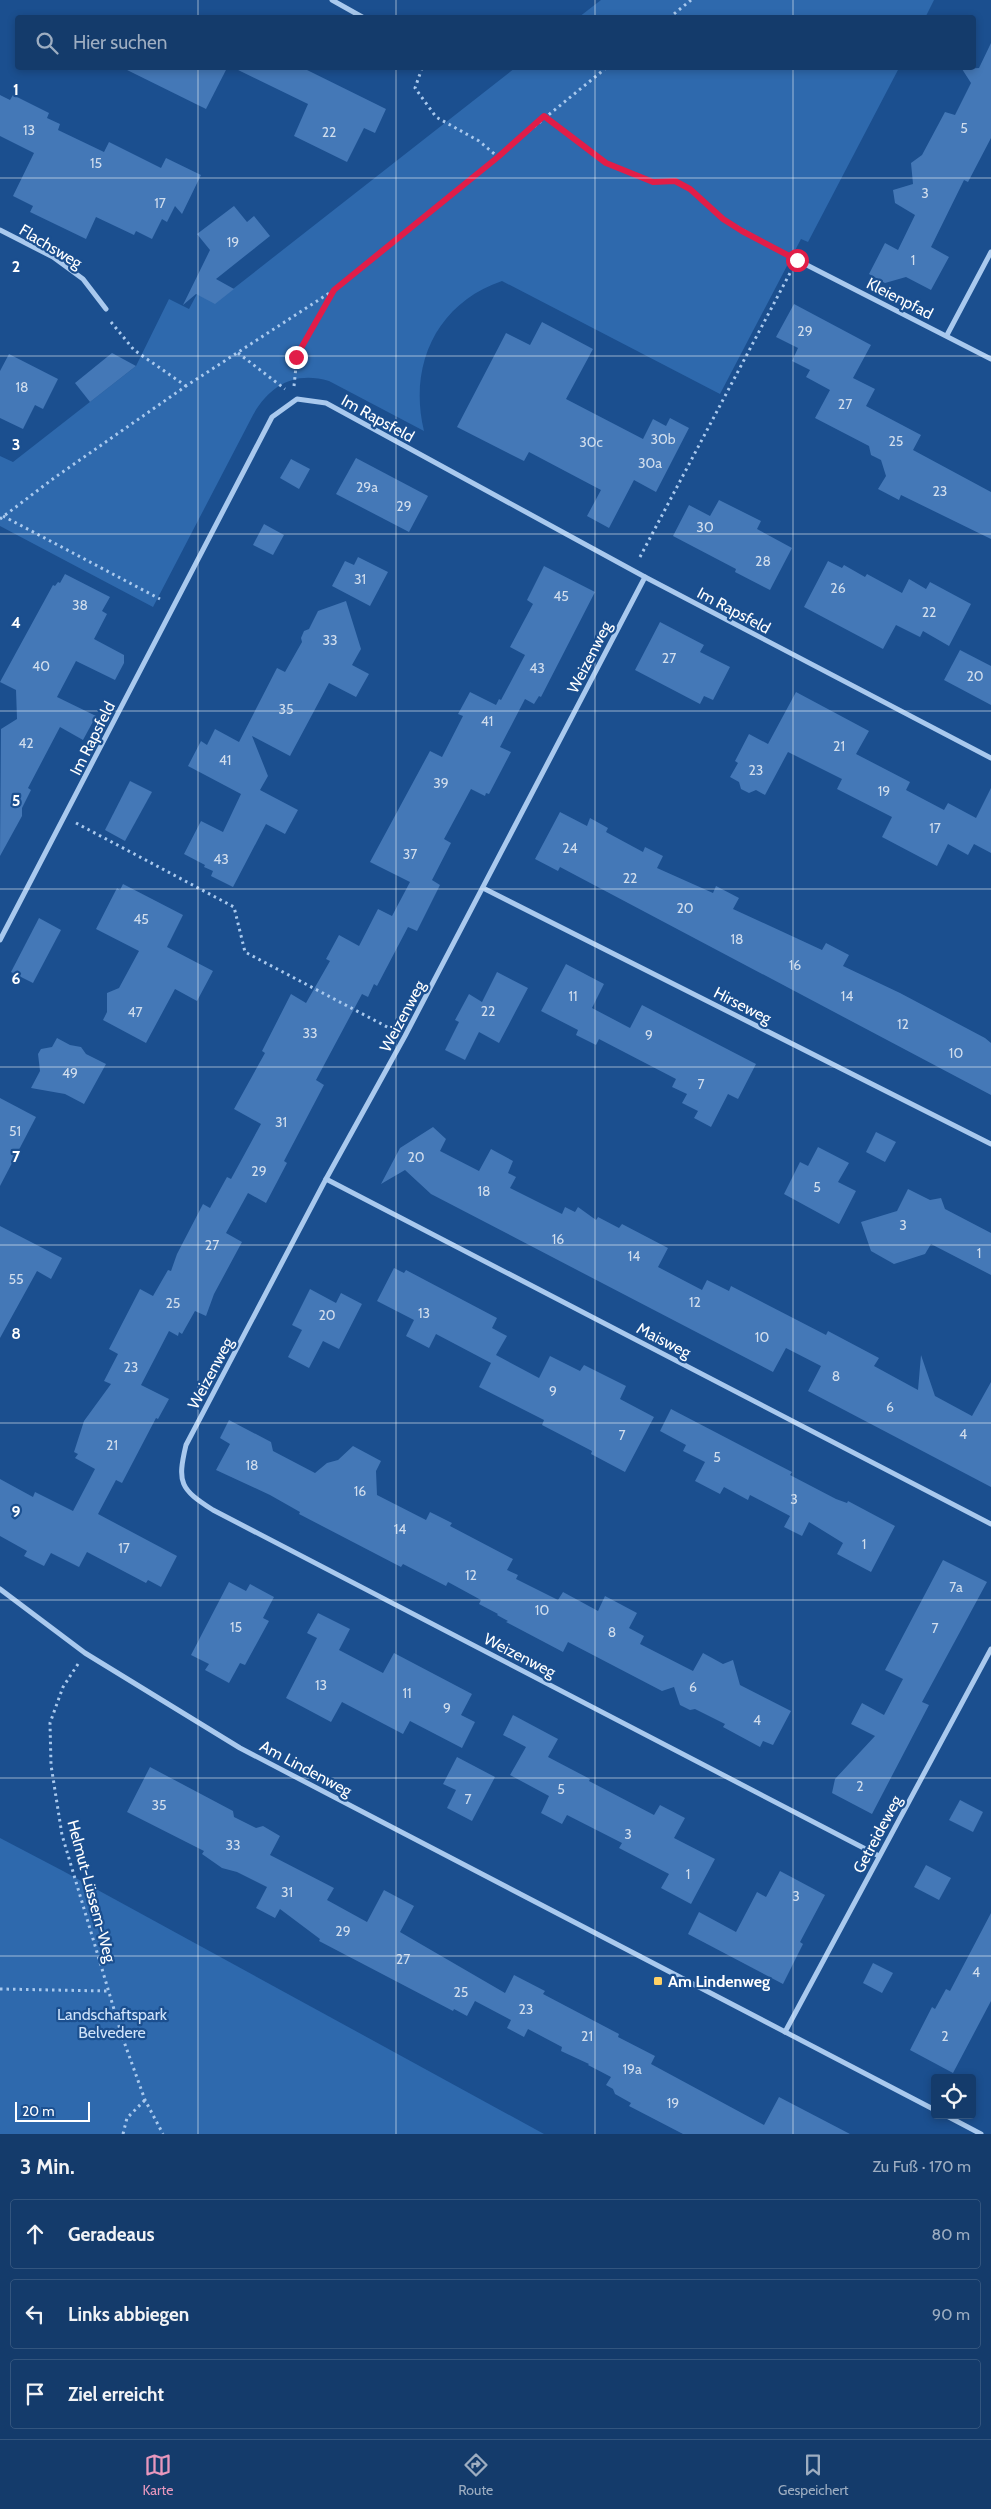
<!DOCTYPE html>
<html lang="de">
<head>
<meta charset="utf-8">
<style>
	:root { --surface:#143b6b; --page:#1d4271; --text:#f1f3f6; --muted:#9dadc1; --line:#33557e; --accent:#e797bd }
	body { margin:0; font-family:Cabin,sans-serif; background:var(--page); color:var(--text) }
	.controls { position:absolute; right:15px; bottom:15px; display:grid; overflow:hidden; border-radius:5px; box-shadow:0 2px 8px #0003 }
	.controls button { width:45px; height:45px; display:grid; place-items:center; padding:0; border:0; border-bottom:1px solid var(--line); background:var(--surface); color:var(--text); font:25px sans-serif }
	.scale { position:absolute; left:15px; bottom:12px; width:75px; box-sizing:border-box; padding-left:5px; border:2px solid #fff; border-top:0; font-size:14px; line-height:18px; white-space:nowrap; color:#fff; -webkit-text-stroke:4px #1b4f8f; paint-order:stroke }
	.stop { position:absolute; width:15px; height:15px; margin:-11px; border:4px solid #e11d48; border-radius:50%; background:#fff }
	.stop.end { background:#e11d48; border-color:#fff; box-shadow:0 1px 5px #0008 }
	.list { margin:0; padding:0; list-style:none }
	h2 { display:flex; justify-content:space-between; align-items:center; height:65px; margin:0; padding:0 20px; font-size:21px }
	h2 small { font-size:16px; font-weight:400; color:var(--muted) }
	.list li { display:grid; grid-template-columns:32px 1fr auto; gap:15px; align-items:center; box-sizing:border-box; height:70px; margin:0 10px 10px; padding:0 10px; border:1px solid var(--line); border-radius:5px }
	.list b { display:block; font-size:19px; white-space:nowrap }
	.list em { font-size:16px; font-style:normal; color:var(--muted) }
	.icon { flex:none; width:28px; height:28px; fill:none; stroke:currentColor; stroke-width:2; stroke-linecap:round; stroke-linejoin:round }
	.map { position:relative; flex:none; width:991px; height:2134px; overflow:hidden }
	.search { position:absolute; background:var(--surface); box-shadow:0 2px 8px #0003; left:15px; right:15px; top:15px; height:55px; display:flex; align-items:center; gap:12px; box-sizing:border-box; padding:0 18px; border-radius:5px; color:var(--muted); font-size:19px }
	.sheet { height:305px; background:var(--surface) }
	nav { display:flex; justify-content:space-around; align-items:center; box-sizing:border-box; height:70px; border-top:1px solid var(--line); background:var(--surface); font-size:14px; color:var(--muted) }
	nav a { display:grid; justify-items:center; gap:2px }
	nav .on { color:var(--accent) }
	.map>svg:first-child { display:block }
</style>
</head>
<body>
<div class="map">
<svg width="991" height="2134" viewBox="0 0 991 2134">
	<rect width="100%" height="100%" fill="#1b4f8f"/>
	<!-- green -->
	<g fill="#2e69ad">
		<path d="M601 0H934L925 18 579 17Z"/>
		<path d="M515 68H899L808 242 801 239 720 394 502 281C437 303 408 365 424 431L329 381C295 371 270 385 253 415L153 607 0 526V456L13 462 136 366 169 299 189 309 197 294 215 303Z"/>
		<path d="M0 1838 63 1871 544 2134H0Z"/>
	</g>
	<!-- building -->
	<g fill="#4478b7">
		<path d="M991 43V138L968 182 964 180 931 247 949 257 931 290 906 277 885 283 869 274 885 243 898 250 915 215 895 203 893 190 913 184 911 163 922 155 945 112 955 115 971 83 962 69 979 68Z"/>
		<path d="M123 68H227L206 109Z"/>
		<path d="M234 68H303L386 109 375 133 364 128 347 162 294 136 308 104Z"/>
		<path d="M0 95 10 100 13 95 49 113 47 118 60 124 58 130 104 152 109 142 161 168 166 158 201 175 182 214 175 206 167 222 162 219 152 239 136 231 134 235 96 217 86 239 30 212 33 206 13 196 34 153 0 136Z"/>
		<path d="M234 206 247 222 254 216 270 236 216 279 234 289 215 304 196 294 183 305 210 250 197 234Z"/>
		<path d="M794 304 871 345 853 378 875 389 866 406 921 435 913 450 991 492V539L901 495 899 500 878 489 886 476 881 460 871 455 869 446 815 418 830 390 806 377 810 370 792 361 798 348 776 337Z"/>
		<path d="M542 322 593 349 566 399 643 439 653 419 666 426 670 418 689 428 656 492 634 480 609 528 587 516 601 490 529 452 524 461 457 427 506 333 530 345Z"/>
		<path d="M112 353 136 366 90 402 75 383Z"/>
		<path d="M9 354 58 379 43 409 35 405 23 429 0 418V371Z"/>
		<path d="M356 458 428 496 409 532 336 494Z"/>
		<path d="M291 459 310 469 299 489 280 478Z"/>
		<path d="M719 500 761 521 757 529 792 548 770 590 735 572 736 569 673 536 689 505 710 516Z"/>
		<path d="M264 524 284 535 273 555 253 545Z"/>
		<path d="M358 557 388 572 370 606 332 586 345 561 354 565Z"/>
		<path d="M828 561 842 568 844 565 865 577 867 574 902 593 909 579 926 589 930 582 971 604 949 646 923 631 920 637 896 625 883 649 804 607Z"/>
		<path d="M544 566 595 592 541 697 539 696 534 704 525 699 500 747 511 752 489 794 486 793 485 796 471 789 444 839 451 843 432 880 440 885 417 931 408 927 377 986 374 984 368 997 362 994 316 1080 324 1085 284 1161 287 1163 266 1203 248 1193 226 1233 242 1242 214 1294 206 1316 195 1311 182 1334 179 1332 178 1336 169 1331 141 1385 169 1399 158 1419 156 1418 122 1483 116 1480 98 1514 177 1556 161 1587 148 1580 146 1583 87 1552 79 1567 51 1553 44 1566 24 1556 27 1551 0 1536V1479L33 1497 35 1492 73 1511 95 1469 75 1458 78 1454 74 1452 84 1421 111 1384 104 1381 118 1354 109 1349 140 1289 153 1296 168 1270 171 1271 177 1254 203 1204 210 1208 227 1177 231 1179 261 1124 234 1109 265 1053 262 1051 291 994 306 1003 330 961 326 959 339 935 359 946 378 909 392 916 410 882 370 862 430 751 442 757 463 716 458 714 470 692 496 705 499 699 501 700 525 655 510 647 533 604 527 600Z"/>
		<path d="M65 574 110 597 102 611 107 614 94 639 124 655V663L115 680 76 661 57 697 96 716 83 740 60 727 28 788 31 790 22 808V816L0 856 1 729 17 719 16 690 0 682 53 585 55 586 58 582 60 583Z"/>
		<path d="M346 601 361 649 352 665 369 674 356 697 329 683 290 756 252 736 268 776 260 790 298 810 285 834 266 824 233 887 211 876 213 871 204 867 205 865 184 854 201 821 223 832 241 794 188 766 201 741 207 745 215 729 239 742 277 668 285 672 302 642 301 638 304 631 309 629 318 611Z"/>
		<path d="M660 622 704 645 700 652 730 667 713 700 704 696 700 704 635 670Z"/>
		<path d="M960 650 991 666V705L944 680Z"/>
		<path d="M796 692 869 731 856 754 910 782 906 790 944 810 948 803 976 818 991 788V853L974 844 968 855 948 844 937 866 882 837 892 817 837 789 842 779 788 752 765 795 756 790 749 793 741 789 739 782 730 777 738 763 735 761 749 734 768 744Z"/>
		<path d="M130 781 152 792 125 841 105 830Z"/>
		<path d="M560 812 587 826 590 818 608 828 606 832 643 852 645 847 663 856 657 868 713 893 716 886 739 898 733 909 822 950 826 943 849 955 843 966 900 993 985 1038 991 1043V1095L560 867 558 871 535 859Z"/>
		<path d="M123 884 183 915 167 947 213 971 197 1001 175 989 146 1043 103 1020 107 1012V993L119 988 139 951 96 929 117 888 120 890Z"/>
		<path d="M39 918 61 930 33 983 11 972Z"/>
		<path d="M566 964 604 984 592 1008 630 1028 642 1005 756 1064 738 1099 728 1094 711 1127 694 1118 698 1111 682 1103 687 1094 672 1087 676 1079 599 1039 596 1045 576 1035 578 1030 541 1011Z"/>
		<path d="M497 972 528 988 499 1043 479 1032 465 1060 445 1050 459 1022 455 1020 469 994 482 1002Z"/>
		<path d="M57 1038 70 1045 81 1047 86 1054 106 1064 84 1104 65 1094 31 1088 40 1071 38 1054 41 1049 52 1047Z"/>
		<path d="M0 1098 36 1117 0 1186Z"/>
		<path d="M433 1127 446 1139 440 1151 479 1171 491 1149 513 1161 508 1173 516 1177 510 1188 562 1214 565 1207 575 1212 578 1207 596 1220 598 1217 619 1228 622 1224 668 1248 658 1267 702 1290 707 1280 729 1291 731 1286 826 1335 828 1331 879 1358 874 1366 918 1390 921 1355 935 1396 972 1416 991 1382V1487L808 1391 821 1366 786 1348 773 1372 431 1194 405 1170 381 1184 400 1148Z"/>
		<path d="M876 1132 896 1142 885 1162 866 1152Z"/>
		<path d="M818 1147 849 1163 838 1182 856 1191 839 1224 784 1194 800 1162 808 1166Z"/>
		<path d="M908 1189 930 1200 941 1198 945 1209 991 1233V1275L931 1244 925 1254 894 1264 871 1251 861 1222 897 1211Z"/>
		<path d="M0 1226 62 1258 51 1279 37 1271 0 1338Z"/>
		<path d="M394 1268 404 1273 406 1270 497 1318 492 1328 507 1336 496 1355 539 1378 550 1356 580 1371 584 1365 626 1386 620 1399 654 1417 625 1472 591 1454 592 1451 542 1425 544 1420 479 1387 491 1363 436 1334 429 1348 406 1336 414 1320 377 1301Z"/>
		<path d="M310 1289 336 1303 341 1293 362 1304 339 1349 323 1341 309 1368 288 1357 302 1330 292 1325Z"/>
		<path d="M671 1409 792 1472 790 1475 836 1499 847 1503 848 1501 895 1526 871 1572 837 1554 843 1543 809 1522 802 1536 784 1527 790 1516 750 1495 748 1500 724 1487 720 1494 695 1481 705 1462 683 1451 686 1445 660 1431Z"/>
		<path d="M229 1420 271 1442 273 1451 315 1473 327 1463 338 1460 353 1446 381 1461 376 1471 377 1495 426 1520 430 1512 452 1523 450 1526 513 1559 507 1570 518 1575 516 1579 558 1600 563 1592 598 1611 605 1596 637 1613 629 1628 644 1636 640 1644 693 1671 703 1653 723 1664 733 1660 740 1685 791 1711 773 1745 763 1741 760 1747 723 1727 725 1724 695 1709 690 1710 680 1705 674 1687 662 1691 568 1642 563 1652 506 1622 508 1621 497 1615 498 1614 479 1604 481 1600 448 1582 446 1586 403 1564 401 1567 299 1514 300 1512 270 1495 216 1470 230 1444 220 1438Z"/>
		<path d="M943 1560 987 1582 922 1702 929 1705 872 1814 832 1793 835 1779 875 1736 851 1724 862 1703 884 1715 903 1679 885 1670Z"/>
		<path d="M229 1582 246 1591 250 1584 274 1597 263 1618 269 1621 245 1665 240 1663 229 1683 205 1670 209 1664 191 1655Z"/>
		<path d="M318 1613 350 1629 339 1650 383 1673 394 1653 472 1694 461 1715 475 1722 462 1748 410 1721 403 1734 342 1702 331 1722 286 1698 317 1638 307 1633Z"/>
		<path d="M513 1715 558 1739 548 1757 590 1779 589 1781 654 1815 660 1805 685 1818 674 1838 715 1859 691 1904 661 1888 669 1874 619 1848 622 1843 567 1815 562 1824 541 1813 549 1796 510 1775 526 1747 503 1735Z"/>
		<path d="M457 1757 495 1777 472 1821 447 1808 456 1790 443 1784Z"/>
		<path d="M150 1767 233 1811 234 1817 256 1828 263 1826 280 1836 270 1855 334 1888 327 1900 367 1922 384 1890 414 1906 400 1932 505 1993 514 1975 545 1991 543 1994 619 2034 618 2037 655 2056 651 2064 764 2125 779 2097 850 2134H683L629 2106 631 2103 615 2094 613 2089 606 2085 611 2077 588 2065 589 2064 561 2051 562 2047 528 2029 524 2037 507 2028 511 2020 475 2001 467 2016 454 2009 453 2011 319 1941 320 1939 280 1909 275 1918 256 1908 267 1887 237 1872 222 1868 202 1854 204 1851 127 1812Z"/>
		<path d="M960 1800 983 1812 973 1832 949 1820Z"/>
		<path d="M926 1865 951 1878 939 1900 914 1887Z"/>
		<path d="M780 1871 825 1895 800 1942 803 1944 783 1984 688 1934 699 1912 736 1932 757 1892 766 1897Z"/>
		<path d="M991 1913V2001L953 2073 910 2050 932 2007 935 2009 946 1989 950 1991Z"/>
		<path d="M873 1963 893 1973 882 1993 863 1983Z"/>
	</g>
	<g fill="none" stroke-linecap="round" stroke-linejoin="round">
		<!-- path -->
		<g stroke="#a9c9ee" stroke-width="3" stroke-dasharray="2.5 4" stroke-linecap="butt">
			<path d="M669 18 691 0"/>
			<path d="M422 68 415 88 436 117 479 141 498 157"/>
			<path d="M545 116 606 163 653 182 675 181 690 189 723 219 784 253"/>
			<path d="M111 322 134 350 186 386"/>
			<path d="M238 353 285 389"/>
			<path d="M294 386 297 357 334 290"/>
			<path d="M3 516 160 599"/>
			<path d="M0 519 54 478 186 386 334 290 606 68"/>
			<path d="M640 557 790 273"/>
			<path d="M76 823 234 907 245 952 391 1029"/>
			<path d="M78 1664 63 1687 50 1723 51 1765 62 1835 122 2036 145 2100 163 2134"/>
			<path d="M0 1989 107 1991"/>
			<path d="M123 2134 127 2118 145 2100"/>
		</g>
		<!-- street -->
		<g stroke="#a9c9ee" stroke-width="5">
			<path d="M332 0 364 18"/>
			<path d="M0 230 53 257 83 279 106 309"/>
			<path d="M797 260 991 359"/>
			<path d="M947 335 991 252"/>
			<path d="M645 577 405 1036 326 1179 186 1445C177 1483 180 1489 213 1510L879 1856"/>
			<path d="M483 888 991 1144"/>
			<path d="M0 940 272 417 297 399 326 403 645 577 991 758"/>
			<path d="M326 1179 991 1524"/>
			<path d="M0 1589 85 1653 240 1748 935 2110"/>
			<path d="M785 2032 991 1649"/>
			<path d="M945 2115 981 2134"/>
		</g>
	</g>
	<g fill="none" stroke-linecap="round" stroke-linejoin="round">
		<!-- route -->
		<path stroke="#e11d48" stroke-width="6" d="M296 357 334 290 498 157 544 116 606 163 653 182 675 181 690 189 723 219 742 231 797 260"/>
	</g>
	<!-- grid -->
	<path fill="none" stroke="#fff" stroke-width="1" stroke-opacity="0.55" d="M198 0V18M396 0V18M595 0V18M793 0V18M198 68V2134M396 68V2134M595 68V2134M793 68V2134M0 178H991M0 356H991M0 534H991M0 711H991M0 889H991M0 1067H991M0 1245H991M0 1423H991M0 1600H991M0 1778H991M0 1956H991"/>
	<!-- markers -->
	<rect fill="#ffd166" stroke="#1b4f8f" stroke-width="2" x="653" y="1976" width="10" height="10" rx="2.5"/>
	<g text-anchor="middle" stroke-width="4.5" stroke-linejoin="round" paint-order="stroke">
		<!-- number labels -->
		<g font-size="14" fill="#d0dded">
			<text x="964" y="133">5</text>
			<text x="29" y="135">13</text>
			<text x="329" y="137">22</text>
			<text x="96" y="168">15</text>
			<text x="925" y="198">3</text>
			<text x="160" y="208">17</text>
			<text x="233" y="247">19</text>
			<text x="913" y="265">1</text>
			<text x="805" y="336">29</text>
			<text x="22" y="392">18</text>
			<text x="845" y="409">27</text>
			<text x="663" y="444">30b</text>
			<text x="896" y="446">25</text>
			<text x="591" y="447">30c</text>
			<text x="650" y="468">30a</text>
			<text x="367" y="492">29a</text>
			<text x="940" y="496">23</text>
			<text x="404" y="511">29</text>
			<text x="705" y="532">30</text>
			<text x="763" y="566">28</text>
			<text x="360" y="584">31</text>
			<text x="838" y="593">26</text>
			<text x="561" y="601">45</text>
			<text x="80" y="610">38</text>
			<text x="929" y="617">22</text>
			<text x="330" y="645">33</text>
			<text x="669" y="663">27</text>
			<text x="41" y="671">40</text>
			<text x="537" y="673">43</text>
			<text x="975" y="681">20</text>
			<text x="286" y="714">35</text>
			<text x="487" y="726">41</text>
			<text x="26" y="748">42</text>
			<text x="839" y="751">21</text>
			<text x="225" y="765">41</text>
			<text x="756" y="775">23</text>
			<text x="441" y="788">39</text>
			<text x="884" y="796">19</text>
			<text x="935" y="833">17</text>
			<text x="570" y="853">24</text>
			<text x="410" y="859">37</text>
			<text x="221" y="864">43</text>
			<text x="630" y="883">22</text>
			<text x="685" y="913">20</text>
			<text x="141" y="924">45</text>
			<text x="737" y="944">18</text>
			<text x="795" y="970">16</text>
			<text x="573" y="1001">11</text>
			<text x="847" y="1001">14</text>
			<text x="488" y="1016">22</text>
			<text x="135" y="1017">47</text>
			<text x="903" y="1029">12</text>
			<text x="310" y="1038">33</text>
			<text x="649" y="1040">9</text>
			<text x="956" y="1058">10</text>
			<text x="70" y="1078">49</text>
			<text x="701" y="1089">7</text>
			<text x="281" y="1127">31</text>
			<text x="15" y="1136">51</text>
			<text x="416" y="1162">20</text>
			<text x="259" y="1176">29</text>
			<text x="817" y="1192">5</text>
			<text x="484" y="1196">18</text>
			<text x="903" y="1230">3</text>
			<text x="558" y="1244">16</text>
			<text x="212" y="1250">27</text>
			<text x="979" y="1258">1</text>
			<text x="634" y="1261">14</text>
			<text x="16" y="1284">55</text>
			<text x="695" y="1307">12</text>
			<text x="173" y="1308">25</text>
			<text x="424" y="1318">13</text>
			<text x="327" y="1320">20</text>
			<text x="762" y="1342">10</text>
			<text x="131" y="1372">23</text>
			<text x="836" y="1381">8</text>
			<text x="553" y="1396">9</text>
			<text x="890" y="1412">6</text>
			<text x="963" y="1439">4</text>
			<text x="622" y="1440">7</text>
			<text x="112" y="1450">21</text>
			<text x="717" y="1462">5</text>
			<text x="252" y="1470">18</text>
			<text x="360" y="1496">16</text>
			<text x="794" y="1504">3</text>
			<text x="400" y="1534">14</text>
			<text x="864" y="1549">1</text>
			<text x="124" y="1553">17</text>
			<text x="471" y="1580">12</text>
			<text x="956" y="1592">7a</text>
			<text x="542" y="1615">10</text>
			<text x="236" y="1632">15</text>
			<text x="935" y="1633">7</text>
			<text x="612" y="1637">8</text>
			<text x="321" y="1690">13</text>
			<text x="693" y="1692">6</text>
			<text x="407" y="1698">11</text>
			<text x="447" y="1713">9</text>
			<text x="757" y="1725">4</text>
			<text x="860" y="1791">2</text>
			<text x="561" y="1794">5</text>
			<text x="468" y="1804">7</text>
			<text x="159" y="1810">35</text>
			<text x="628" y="1839">3</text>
			<text x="233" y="1850">33</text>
			<text x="688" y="1879">1</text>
			<text x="287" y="1897">31</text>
			<text x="796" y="1901">3</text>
			<text x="343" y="1936">29</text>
			<text x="403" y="1964">27</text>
			<text x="976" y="1977">4</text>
			<text x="461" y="1997">25</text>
			<text x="526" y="2014">23</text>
			<text x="587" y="2041">21</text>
			<text x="945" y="2041">2</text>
			<text x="632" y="2074">19a</text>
			<text x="673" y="2108">19</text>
		</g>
		<!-- street labels -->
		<g font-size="16" fill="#fff" stroke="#1b4f8f">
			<text transform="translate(51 246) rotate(31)" y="6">Flachsweg</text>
			<text transform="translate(900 298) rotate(27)" y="6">Kleienpfad</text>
			<text transform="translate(378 418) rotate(29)" y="6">Im Rapsfeld</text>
			<text transform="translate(734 610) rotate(28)" y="6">Im Rapsfeld</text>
			<text transform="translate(589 657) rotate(-63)" y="6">Weizenweg</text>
			<text transform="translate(92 738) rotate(-63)" y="6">Im Rapsfeld</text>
			<text transform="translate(743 1005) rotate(27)" y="6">Hirseweg</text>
			<text transform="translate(402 1016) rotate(-62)" y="6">Weizenweg</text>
			<text transform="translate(664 1340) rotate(27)" y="6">Maisweg</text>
			<text transform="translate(210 1373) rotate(-62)" y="6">Weizenweg</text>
			<text transform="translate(520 1655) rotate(27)" y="6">Weizenweg</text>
			<text transform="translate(306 1768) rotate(28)" y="6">Am Lindenweg</text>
			<text transform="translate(877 1834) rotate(-62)" y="6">Getreideweg</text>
			<text transform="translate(92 1891) rotate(75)" y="6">Helmut-Lüssem-Weg</text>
		</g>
		<!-- poi labels -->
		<g font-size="16" font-weight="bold" fill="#fff" stroke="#1b4f8f" text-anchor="start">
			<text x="668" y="1987">Am Lindenweg</text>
		</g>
		<!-- park labels -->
		<g font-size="16" fill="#cfe3fa" stroke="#1b4f8f">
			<text x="112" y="2020">Landschaftspark<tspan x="112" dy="18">Belvedere</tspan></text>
		</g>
	</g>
	<g font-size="16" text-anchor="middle" font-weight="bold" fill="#fff" stroke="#1b4f8f" stroke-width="4.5" stroke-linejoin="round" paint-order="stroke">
		<text x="16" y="95">1</text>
		<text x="16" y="272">2</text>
		<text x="16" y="450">3</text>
		<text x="16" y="628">4</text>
		<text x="16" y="806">5</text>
		<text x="16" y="984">6</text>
		<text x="16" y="1162">7</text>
		<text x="16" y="1339">8</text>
		<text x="16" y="1517">9</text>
	</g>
</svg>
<div class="controls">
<button><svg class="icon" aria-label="locate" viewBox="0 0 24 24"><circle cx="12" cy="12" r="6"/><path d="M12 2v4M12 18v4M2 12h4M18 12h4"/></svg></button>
</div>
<div class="scale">20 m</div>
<div class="stop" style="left:797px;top:260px"></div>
<div class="stop end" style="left:296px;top:357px"></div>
<div class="search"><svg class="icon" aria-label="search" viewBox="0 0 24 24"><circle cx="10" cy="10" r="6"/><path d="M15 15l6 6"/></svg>Hier suchen</div>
</div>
<section class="sheet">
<h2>3 Min.<small>Zu Fuß · 170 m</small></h2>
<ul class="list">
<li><svg class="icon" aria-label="ahead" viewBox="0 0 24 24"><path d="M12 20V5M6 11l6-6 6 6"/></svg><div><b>Geradeaus</b></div><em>80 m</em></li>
<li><svg class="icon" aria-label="left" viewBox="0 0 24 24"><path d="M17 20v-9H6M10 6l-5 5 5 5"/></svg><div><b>Links abbiegen</b></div><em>90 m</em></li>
<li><svg class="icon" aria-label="arrive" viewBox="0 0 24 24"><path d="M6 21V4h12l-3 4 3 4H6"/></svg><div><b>Ziel erreicht</b></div></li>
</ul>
</section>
<nav>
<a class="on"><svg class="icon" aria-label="map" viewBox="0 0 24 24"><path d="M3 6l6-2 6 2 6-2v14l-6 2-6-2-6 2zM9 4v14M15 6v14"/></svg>Karte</a>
<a><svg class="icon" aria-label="directions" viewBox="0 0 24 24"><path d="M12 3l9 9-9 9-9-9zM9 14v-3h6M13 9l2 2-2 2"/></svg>Route</a>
<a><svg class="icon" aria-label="saved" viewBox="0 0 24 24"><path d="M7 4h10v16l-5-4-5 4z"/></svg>Gespeichert</a>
</nav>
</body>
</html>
